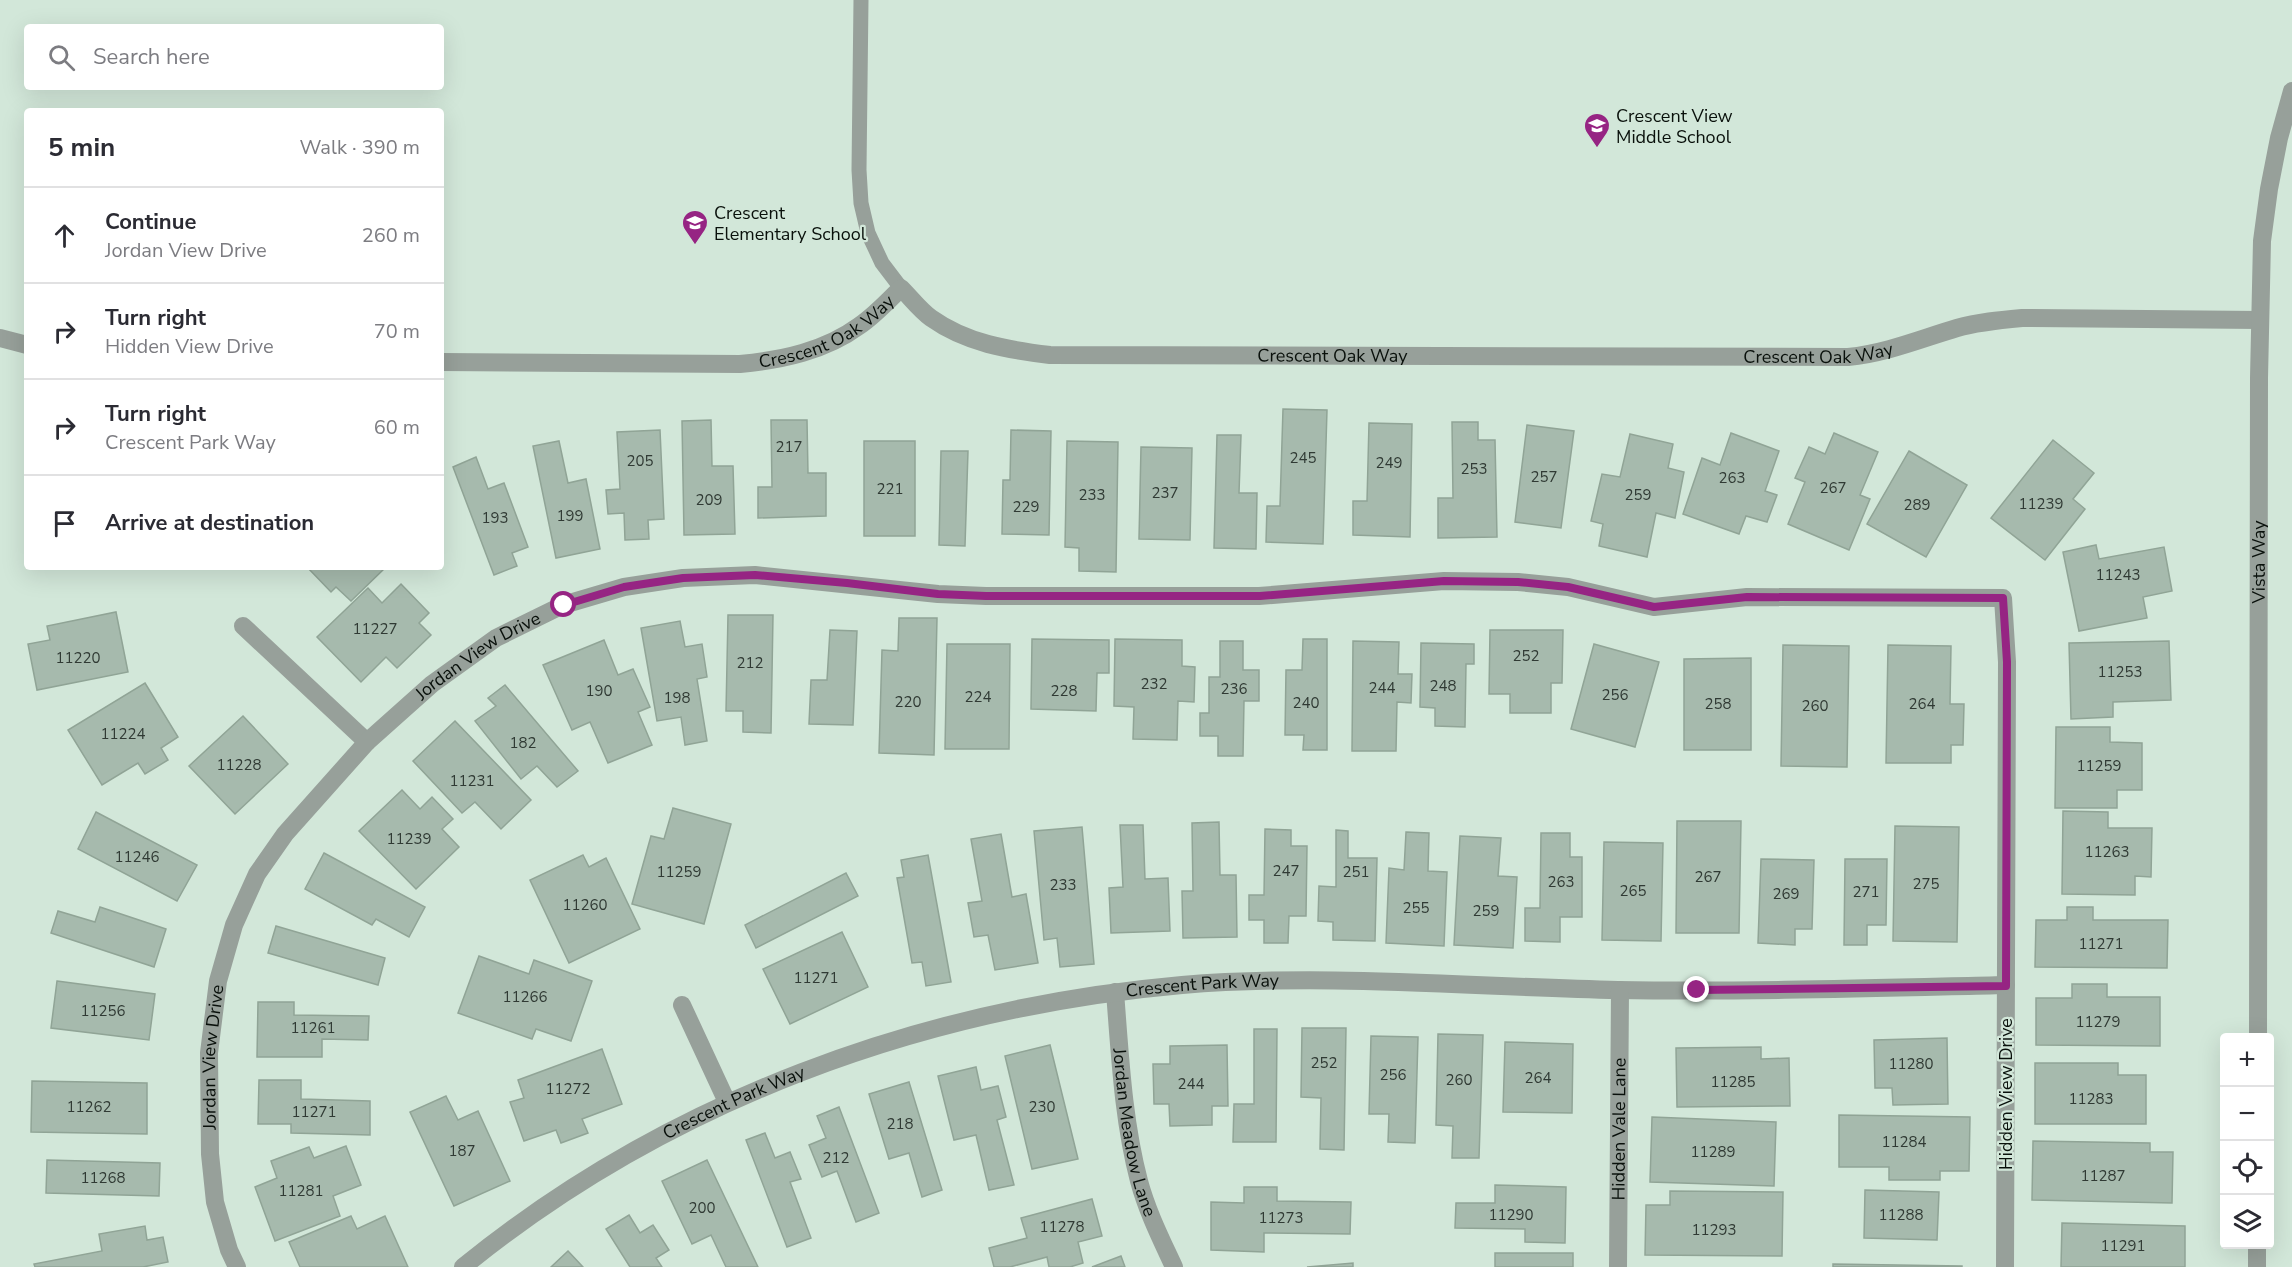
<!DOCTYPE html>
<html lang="en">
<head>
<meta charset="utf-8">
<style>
	:root { --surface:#fff; --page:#f7f7f7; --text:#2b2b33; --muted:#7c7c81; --line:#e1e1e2 }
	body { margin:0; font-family:"Nunito Sans",sans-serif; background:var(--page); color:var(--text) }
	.controls { position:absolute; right:18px; bottom:18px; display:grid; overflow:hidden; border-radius:6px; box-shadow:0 6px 24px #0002 }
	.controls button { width:54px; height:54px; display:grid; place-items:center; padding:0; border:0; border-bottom:2px solid var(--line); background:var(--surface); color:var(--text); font:30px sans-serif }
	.stop { position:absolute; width:18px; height:18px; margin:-14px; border:4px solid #962483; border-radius:50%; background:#fff }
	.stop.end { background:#962483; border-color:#fff; box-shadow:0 2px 6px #0008 }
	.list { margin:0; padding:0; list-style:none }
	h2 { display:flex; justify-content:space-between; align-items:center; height:78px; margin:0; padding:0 24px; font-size:26px }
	h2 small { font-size:20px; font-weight:400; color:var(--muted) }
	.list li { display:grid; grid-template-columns:39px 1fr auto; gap:18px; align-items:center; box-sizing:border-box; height:96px; padding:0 24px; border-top:2px solid var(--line) }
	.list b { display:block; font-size:22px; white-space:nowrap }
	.list p { margin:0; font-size:20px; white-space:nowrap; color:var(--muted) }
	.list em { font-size:20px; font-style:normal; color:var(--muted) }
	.icon { flex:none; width:33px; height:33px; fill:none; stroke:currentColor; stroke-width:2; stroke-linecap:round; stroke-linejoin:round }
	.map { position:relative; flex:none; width:2292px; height:1267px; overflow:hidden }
	.search { position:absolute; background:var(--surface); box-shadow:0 6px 24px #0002; left:24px; top:24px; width:420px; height:66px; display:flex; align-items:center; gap:15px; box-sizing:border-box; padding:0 21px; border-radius:6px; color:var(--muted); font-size:22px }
	.panel { position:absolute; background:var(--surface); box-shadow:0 6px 24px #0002; left:24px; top:108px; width:420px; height:462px; border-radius:6px }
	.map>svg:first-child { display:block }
</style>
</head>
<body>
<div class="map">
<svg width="2292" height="1267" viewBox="0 0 2292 1267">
	<rect width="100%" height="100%" fill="#d2e7d9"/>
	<!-- building -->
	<g fill="#a6baad" stroke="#90a496" stroke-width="1.5">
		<path d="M1283 409 1327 410 1323 544 1266 542 1267 506H1280Z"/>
		<path d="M711 420 712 466H733L735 534 684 535 682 421Z"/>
		<path d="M771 420H807L808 473H826V516L758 518V487H772Z"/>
		<path d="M1452 422H1478V440H1495L1497 537 1438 538V498H1453Z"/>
		<path d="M1369 423 1412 424 1410 537 1353 535V501H1367Z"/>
		<path d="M1527 425 1574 431 1561 528 1515 522Z"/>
		<path d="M660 430 664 519 648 520 649 539 625 540 624 513 608 514 606 490 620 489 617 432Z"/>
		<path d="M1011 430 1051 431 1049 535 1002 534 1003 480H1010Z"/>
		<path d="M1731 433 1779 451 1765 491 1777 495 1767 522 1746 516 1739 534 1683 514 1702 458 1720 465Z"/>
		<path d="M1834 433 1878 452 1860 495 1870 499 1849 550 1788 524 1805 482 1795 478 1809 447 1825 454Z"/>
		<path d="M1630 434 1673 444 1668 468 1684 472 1675 518 1656 513 1647 557 1599 546 1603 524 1591 521 1602 474 1620 477Z"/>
		<path d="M1217 435H1241L1239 493H1257L1256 549 1214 548Z"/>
		<path d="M2053 440 2094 473 2073 499 2085 509 2045 560 1991 518Z"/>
		<path d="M559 441 568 483 586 479 600 549 556 558 533 446Z"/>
		<rect x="864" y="441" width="51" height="95"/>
		<path d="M1067 441 1118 442 1116 572 1079 571V548L1065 547Z"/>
		<path d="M1141 447 1192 448 1190 540 1139 539Z"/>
		<path d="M941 451H968L965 546 939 545Z"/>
		<path d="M1909 451 1967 485 1926 557 1867 524Z"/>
		<path d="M476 457 488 489 504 483 528 547 512 553 517 566 494 575 453 467Z"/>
		<path d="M2096 545 2099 559 2164 547 2172 591 2143 597 2147 618 2079 631 2063 552Z"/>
		<path d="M307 567H386L351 601 336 587 331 592Z"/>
		<path d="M401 584 429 613 419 623 431 635 397 668 386 657 361 682 317 637 368 588 382 603Z"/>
		<path d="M116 612 128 672 37 690 28 644 50 640 47 626Z"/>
		<path d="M728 615H773L771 733 743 732V711H726Z"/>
		<path d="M899 618H937L934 755 879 753 882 650 898 651Z"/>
		<path d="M680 621 685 647 702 644 707 677 697 679 707 741 685 745 681 717 657 721 641 628Z"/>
		<path d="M830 630 857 631 853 725 809 724 811 680H827Z"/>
		<path d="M1490 630H1563L1562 683H1551V713H1510V694H1489Z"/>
		<path d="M1032 639 1109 640V673H1097L1096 711 1031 709Z"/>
		<path d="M1115 639 1182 640V666L1195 667 1194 702 1178 701 1177 740 1133 739 1134 707 1114 706Z"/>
		<path d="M1303 639H1327V750H1303L1304 735H1285L1286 670H1302Z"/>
		<path d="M604 640 618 675 633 669 650 707 638 712 652 745 608 763 590 722 572 730 543 665Z"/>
		<path d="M1220 641H1243V670H1259V701H1244L1243 756H1218V736H1200V713H1209V677H1220Z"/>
		<path d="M1353 641 1399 642 1398 674H1412L1411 703 1397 702 1396 751H1352Z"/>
		<path d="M2169 641 2171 700 2113 702V717L2071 719 2069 643Z"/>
		<path d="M1421 643 1474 644V664H1466L1465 727 1435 726V708L1420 707Z"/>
		<path d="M947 644H1010L1009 749H945Z"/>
		<path d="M1594 644 1659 662 1635 747 1571 729Z"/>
		<path d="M1783 645 1849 646 1847 767 1781 766Z"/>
		<path d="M1888 645 1951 646 1950 704H1964L1963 745H1951V763H1886Z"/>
		<path d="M1751 658V750H1684V659Z"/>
		<path d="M145 683 178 737 161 748 168 760 145 774 138 763 102 785 68 730Z"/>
		<path d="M505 685 578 771 557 787 537 766 521 779 475 721 496 706 488 698Z"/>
		<path d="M243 716 288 764 235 814 189 766Z"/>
		<path d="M455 721 531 800 501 829 475 802 462 813 413 761Z"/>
		<path d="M2056 727H2110V742L2142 743V790H2117V808H2055Z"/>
		<path d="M402 790 420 809 432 797 453 819 442 829 459 847 416 889 359 831Z"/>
		<path d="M673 808 731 824 704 924 632 904 651 836 664 839Z"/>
		<path d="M2063 811 2108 812V828H2152L2151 877 2135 876V895L2062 894Z"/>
		<path d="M96 812 197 865 177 901 78 849Z"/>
		<path d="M1677 821H1741L1739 933H1676Z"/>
		<path d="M1219 822 1220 875H1236L1237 937 1183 938 1182 891H1193L1192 823Z"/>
		<path d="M1120 825H1143L1145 879 1168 878 1170 931 1111 933 1109 888 1123 887Z"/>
		<path d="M1895 826 1959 827 1957 942 1893 941Z"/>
		<path d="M1082 827 1094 964 1060 967 1057 938 1044 940 1034 831Z"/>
		<path d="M1265 829 1291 830V846H1307L1306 916H1289L1288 943H1264V920H1249V895H1264Z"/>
		<path d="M1336 830 1348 831V858H1377L1375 941 1333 940V922L1318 921 1319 886 1336 887Z"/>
		<path d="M1406 832 1429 833 1428 871 1447 872 1444 946 1386 943 1389 868 1404 870Z"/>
		<path d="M1541 833H1570V857H1582V917H1560V942L1525 941V908H1540Z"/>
		<path d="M1001 834 1012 897 1026 894 1038 963 995 970 988 935 974 937 968 903 982 901 971 839Z"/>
		<path d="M1460 836 1501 838 1498 876 1517 877 1513 948 1454 945Z"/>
		<path d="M1604 842 1663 843 1661 941 1602 940Z"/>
		<path d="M324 853 425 907 409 937 376 919 372 925 305 889Z"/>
		<path d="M583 855 589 867 606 858 640 929 569 963 530 880Z"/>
		<path d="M928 855 951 982 926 986 922 962 912 963 897 878 904 877 901 860Z"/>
		<path d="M1761 859 1814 860 1812 929H1795V945L1758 943Z"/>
		<path d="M1845 859H1887L1886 925H1867V945H1844Z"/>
		<path d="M846 873 858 896 756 948 745 925Z"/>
		<path d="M100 907 166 929 154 967 51 933 58 911 95 922Z"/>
		<path d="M2067 907H2093V920H2168L2167 968 2035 967 2036 920H2067Z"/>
		<path d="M276 926 385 958 378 985 268 953Z"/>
		<path d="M842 932 868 987 790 1024 763 969Z"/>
		<path d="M479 956 529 974 534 960 592 981 571 1041 536 1029 532 1039 458 1013Z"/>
		<path d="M57 981 155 994 149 1040 51 1028Z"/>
		<path d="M2072 984H2107V997H2160V1046L2036 1045V998H2072Z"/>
		<path d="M258 1002H294V1015L369 1016 368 1040 322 1039V1057H257Z"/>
		<path d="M1302 1028H1346L1344 1150 1320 1149 1321 1098 1301 1097Z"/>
		<path d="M1254 1029H1277L1276 1142H1233L1234 1104H1254Z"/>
		<path d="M1438 1034 1483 1035 1479 1158H1452L1453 1126 1436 1125Z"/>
		<path d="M1371 1036 1418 1037 1415 1143 1388 1142 1389 1114H1369Z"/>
		<path d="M1947 1038 1948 1104 1893 1105 1892 1088H1875L1874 1040Z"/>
		<path d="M1505 1042 1573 1044 1572 1113 1503 1112Z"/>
		<path d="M1050 1045 1078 1159 1032 1169 1005 1056Z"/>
		<path d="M1227 1045 1228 1106H1212V1125L1170 1126 1169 1104H1154L1153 1064H1170V1046Z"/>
		<path d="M1761 1047V1059L1789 1058 1790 1106 1677 1107 1676 1048Z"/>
		<path d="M602 1049 622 1104 582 1119 588 1133 561 1143 556 1130 524 1141 510 1102 524 1098 518 1080Z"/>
		<path d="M2035 1063H2118V1075H2146V1124H2035Z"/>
		<path d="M976 1067 981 1090 998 1086 1006 1117 997 1120 1014 1185 989 1190 976 1135 954 1140 938 1076Z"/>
		<path d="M259 1080H301V1099L370 1101V1135L291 1133V1124H258Z"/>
		<path d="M32 1081 147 1083V1134L31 1132Z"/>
		<path d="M909 1082 942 1190 922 1197 909 1153 889 1159 869 1094Z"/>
		<path d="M446 1096 458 1120 478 1111 510 1181 454 1206 410 1112Z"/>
		<path d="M839 1107 879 1213 856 1222 837 1171 822 1177 809 1145 826 1138 817 1116Z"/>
		<path d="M1839 1115 1970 1117 1969 1171H1940V1180H1889V1167H1839Z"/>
		<path d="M1652 1117 1776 1122 1774 1186 1650 1182Z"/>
		<path d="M765 1133 775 1158 790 1152 801 1179 790 1182 811 1238 787 1247 746 1140Z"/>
		<path d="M2033 1141 2150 1143V1152H2173L2172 1203 2032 1200Z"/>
		<path d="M346 1146 361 1185 333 1196 340 1216 275 1241 255 1187 277 1178 271 1161 309 1147 314 1158Z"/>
		<path d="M47 1160 160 1163 159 1196 46 1193Z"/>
		<path d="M707 1160 758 1267H726L711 1235 692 1244 662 1181Z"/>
		<path d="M1495 1185 1566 1187 1565 1243 1525 1242V1229L1455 1228 1456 1203H1495Z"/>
		<path d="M1244 1187H1277V1201L1351 1202 1350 1234 1264 1233V1252L1211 1250V1202L1244 1203Z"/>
		<path d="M1865 1190 1939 1192 1937 1240 1864 1238Z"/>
		<path d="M1670 1191 1783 1192 1782 1256 1645 1255 1646 1205H1670Z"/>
		<path d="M1092 1199 1102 1236 1078 1242 1083 1263 1070 1267H1049L1047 1257 1010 1267H994L989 1248 1027 1238 1021 1218Z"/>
		<path d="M629 1215 640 1233 653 1225 669 1250 656 1258 662 1267H630L606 1229Z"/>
		<path d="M351 1216 357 1229 385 1216 408 1267H300L289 1242Z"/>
		<path d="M2062 1223 2185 1226V1267H2061Z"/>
		<path d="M145 1226 147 1240 163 1237 168 1262 143 1267H35L34 1264 102 1251 99 1234Z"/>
		<path d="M568 1251 583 1267H551Z"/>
		<rect x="1495" y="1253" width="78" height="14"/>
		<path d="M1121 1256 1125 1267H1092Z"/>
		<path d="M1353 1263V1267H1307Z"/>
		<path d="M1833 1264 1962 1266V1267H1833Z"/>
	</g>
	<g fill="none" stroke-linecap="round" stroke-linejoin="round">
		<!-- service -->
		<path stroke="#97a09a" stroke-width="15" d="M861 0 859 170 861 203 868 233 882 263 901 288"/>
		<!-- minor -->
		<g stroke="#97a09a" stroke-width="18">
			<path d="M0 338 27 345"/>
			<path id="s1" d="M441 362 740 364C782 360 825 351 859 326 874 316 888 301 901 288 911 298 920 310 931 318 966 343 1008 350 1050 355L1848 357C1887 353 1920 339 1957 328 1978 322 2000 320 2022 318L2260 320"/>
			<path d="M243 626 367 742"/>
			<path id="s2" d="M1115 992C1120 1055 1123 1120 1139 1181 1147 1211 1161 1239 1174 1267"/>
			<path d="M682 1005 727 1102"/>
			<path id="s3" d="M237 1267 229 1250 215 1202 210 1154 209 1053 218 981 234 925 257 874 285 834 367 742 432 684 496 638 563 605 624 587 683 578 755 575 938 594 986 596H1259L1444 581 1518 582 1568 587 1654 607 1747 597 2003 598 2007 662 2005 1267"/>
			<path id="s4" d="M463 1267C667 1101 921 1008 1182 985 1326 973 1473 987 1618 990 1747 992 1877 988 2006 985"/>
			<path id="s5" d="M1618 1267 1620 990"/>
		</g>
		<!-- tertiary -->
		<g stroke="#97a09a" stroke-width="18">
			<path id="s6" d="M2258 1038 2259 378 2262 241 2269 189 2279 138 2292 91"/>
			<path d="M2257 1267V1244"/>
		</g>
	</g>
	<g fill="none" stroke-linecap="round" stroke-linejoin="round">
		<!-- route -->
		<path stroke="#962483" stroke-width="8" d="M564 605 624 587 683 578 755 575 847 583 938 594 986 596H1260L1444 581 1518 582 1568 587 1654 607 1747 597 2003 598 2007 662 2006 986 1697 990"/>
	</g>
	<!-- icons -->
	<defs>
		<symbol id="school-pin" viewBox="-11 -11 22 30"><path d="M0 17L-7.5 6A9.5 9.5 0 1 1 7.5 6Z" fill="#962483" stroke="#d2e7d9"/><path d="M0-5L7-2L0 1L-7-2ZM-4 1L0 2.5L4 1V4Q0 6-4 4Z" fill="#fff"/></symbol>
	</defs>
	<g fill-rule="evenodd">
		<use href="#school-pin" x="1582" y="111" width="30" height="40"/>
		<use href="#school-pin" x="680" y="208" width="30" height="40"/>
	</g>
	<g text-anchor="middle" stroke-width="4.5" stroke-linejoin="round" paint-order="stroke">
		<!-- number labels -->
		<g font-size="15" fill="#303a34">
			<text x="789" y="452">217</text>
			<text x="1303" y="463">245</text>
			<text x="640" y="466">205</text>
			<text x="1389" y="468">249</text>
			<text x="1474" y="474">253</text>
			<text x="1544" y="482">257</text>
			<text x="1732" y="483">263</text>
			<text x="1833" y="493">267</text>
			<text x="890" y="494">221</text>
			<text x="1165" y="498">237</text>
			<text x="1092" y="500">233</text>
			<text x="1638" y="500">259</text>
			<text x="709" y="505">209</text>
			<text x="2041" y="509">11239</text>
			<text x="1917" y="510">289</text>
			<text x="1026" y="512">229</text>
			<text x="570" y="521">199</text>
			<text x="495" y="523">193</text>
			<text x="2118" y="580">11243</text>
			<text x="375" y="634">11227</text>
			<text x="1526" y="661">252</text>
			<text x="78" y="663">11220</text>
			<text x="750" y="668">212</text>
			<text x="2120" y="677">11253</text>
			<text x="1154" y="689">232</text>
			<text x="1443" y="691">248</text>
			<text x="1382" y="693">244</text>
			<text x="1234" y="694">236</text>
			<text x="599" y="696">190</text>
			<text x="1064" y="696">228</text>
			<text x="1615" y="700">256</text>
			<text x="978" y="702">224</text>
			<text x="677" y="703">198</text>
			<text x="908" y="707">220</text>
			<text x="1306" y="708">240</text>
			<text x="1718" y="709">258</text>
			<text x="1922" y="709">264</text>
			<text x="1815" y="711">260</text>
			<text x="123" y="739">11224</text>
			<text x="523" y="748">182</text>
			<text x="239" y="770">11228</text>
			<text x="2099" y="771">11259</text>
			<text x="472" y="786">11231</text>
			<text x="409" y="844">11239</text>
			<text x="2107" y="857">11263</text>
			<text x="137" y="862">11246</text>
			<text x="1286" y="876">247</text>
			<text x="679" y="877">11259</text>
			<text x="1356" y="877">251</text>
			<text x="1708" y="882">267</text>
			<text x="1561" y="887">263</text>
			<text x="1926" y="889">275</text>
			<text x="1063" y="890">233</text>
			<text x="1633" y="896">265</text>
			<text x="1866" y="897">271</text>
			<text x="1786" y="899">269</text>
			<text x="585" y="910">11260</text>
			<text x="1416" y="913">255</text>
			<text x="1486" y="916">259</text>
			<text x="2101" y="949">11271</text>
			<text x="816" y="983">11271</text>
			<text x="525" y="1002">11266</text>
			<text x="103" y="1016">11256</text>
			<text x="2098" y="1027">11279</text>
			<text x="313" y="1033">11261</text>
			<text x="1324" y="1068">252</text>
			<text x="1911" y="1069">11280</text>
			<text x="1393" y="1080">256</text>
			<text x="1538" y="1083">264</text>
			<text x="1459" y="1085">260</text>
			<text x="1733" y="1087">11285</text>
			<text x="1191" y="1089">244</text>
			<text x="568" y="1094">11272</text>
			<text x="2091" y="1104">11283</text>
			<text x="89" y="1112">11262</text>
			<text x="1042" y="1112">230</text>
			<text x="314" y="1117">11271</text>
			<text x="900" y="1129">218</text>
			<text x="1904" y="1147">11284</text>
			<text x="462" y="1156">187</text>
			<text x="1713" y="1157">11289</text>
			<text x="836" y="1163">212</text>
			<text x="2103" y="1181">11287</text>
			<text x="103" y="1183">11268</text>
			<text x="301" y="1196">11281</text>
			<text x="702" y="1213">200</text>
			<text x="1511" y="1220">11290</text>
			<text x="1901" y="1220">11288</text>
			<text x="1281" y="1223">11273</text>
			<text x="1062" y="1232">11278</text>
			<text x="1714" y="1235">11293</text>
			<text x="2123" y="1251">11291</text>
		</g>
		<!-- poi labels -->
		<g font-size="18" fill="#09100b" stroke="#d2e7d9" text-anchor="start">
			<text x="1616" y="122">Crescent View<tspan x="1616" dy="21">Middle School</tspan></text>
			<text x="714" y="219">Crescent<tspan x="714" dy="21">Elementary School</tspan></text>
		</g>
		<!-- street labels -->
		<g font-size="18" fill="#09100b" stroke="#d2e7d9">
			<text dy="6" stroke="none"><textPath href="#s1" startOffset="393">Crescent Oak Way</textPath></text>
			<text dy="6" stroke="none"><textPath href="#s1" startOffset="1419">Crescent Oak Way</textPath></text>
			<text dy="6" stroke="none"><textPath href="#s1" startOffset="933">Crescent Oak Way</textPath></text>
			<text dy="6" stroke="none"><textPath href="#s6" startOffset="476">Vista Way</textPath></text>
			<text dy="6" stroke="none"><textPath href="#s3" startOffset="718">Jordan View Drive</textPath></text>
			<text dy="6" stroke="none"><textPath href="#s4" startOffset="804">Crescent Park Way</textPath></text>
			<text dy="6" stroke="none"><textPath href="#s3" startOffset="214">Jordan View Drive</textPath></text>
			<text transform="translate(2006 1094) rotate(-90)" y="6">Hidden View Drive</text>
			<text dy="6" stroke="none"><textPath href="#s4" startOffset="318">Crescent Park Way</textPath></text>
			<text dy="6" stroke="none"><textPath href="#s5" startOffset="138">Hidden Vale Lane</textPath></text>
			<text dy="6" stroke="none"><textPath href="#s2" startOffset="142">Jordan Meadow Lane</textPath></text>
		</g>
	</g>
</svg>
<div class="controls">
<button>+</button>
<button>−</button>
<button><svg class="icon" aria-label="locate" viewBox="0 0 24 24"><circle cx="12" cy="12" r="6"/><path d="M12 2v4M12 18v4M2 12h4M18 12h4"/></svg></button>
<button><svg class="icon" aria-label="layers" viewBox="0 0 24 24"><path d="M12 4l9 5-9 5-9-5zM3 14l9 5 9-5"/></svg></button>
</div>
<div class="stop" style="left:564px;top:605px"></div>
<div class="stop end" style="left:1697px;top:990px"></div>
<div class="search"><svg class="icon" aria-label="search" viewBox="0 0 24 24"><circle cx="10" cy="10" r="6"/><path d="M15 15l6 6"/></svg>Search here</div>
<section class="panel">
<h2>5 min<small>Walk · 390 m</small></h2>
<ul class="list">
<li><svg class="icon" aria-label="ahead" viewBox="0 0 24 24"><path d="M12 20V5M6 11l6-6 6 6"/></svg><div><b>Continue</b><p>Jordan View Drive</p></div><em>260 m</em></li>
<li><svg class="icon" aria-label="right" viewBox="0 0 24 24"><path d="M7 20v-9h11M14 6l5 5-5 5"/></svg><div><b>Turn right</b><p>Hidden View Drive</p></div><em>70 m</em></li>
<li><svg class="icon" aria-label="right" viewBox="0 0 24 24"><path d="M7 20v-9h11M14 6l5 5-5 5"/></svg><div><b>Turn right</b><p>Crescent Park Way</p></div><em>60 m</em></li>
<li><svg class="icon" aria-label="arrive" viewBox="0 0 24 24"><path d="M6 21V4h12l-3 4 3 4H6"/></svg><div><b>Arrive at destination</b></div></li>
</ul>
</section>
</div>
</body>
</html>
